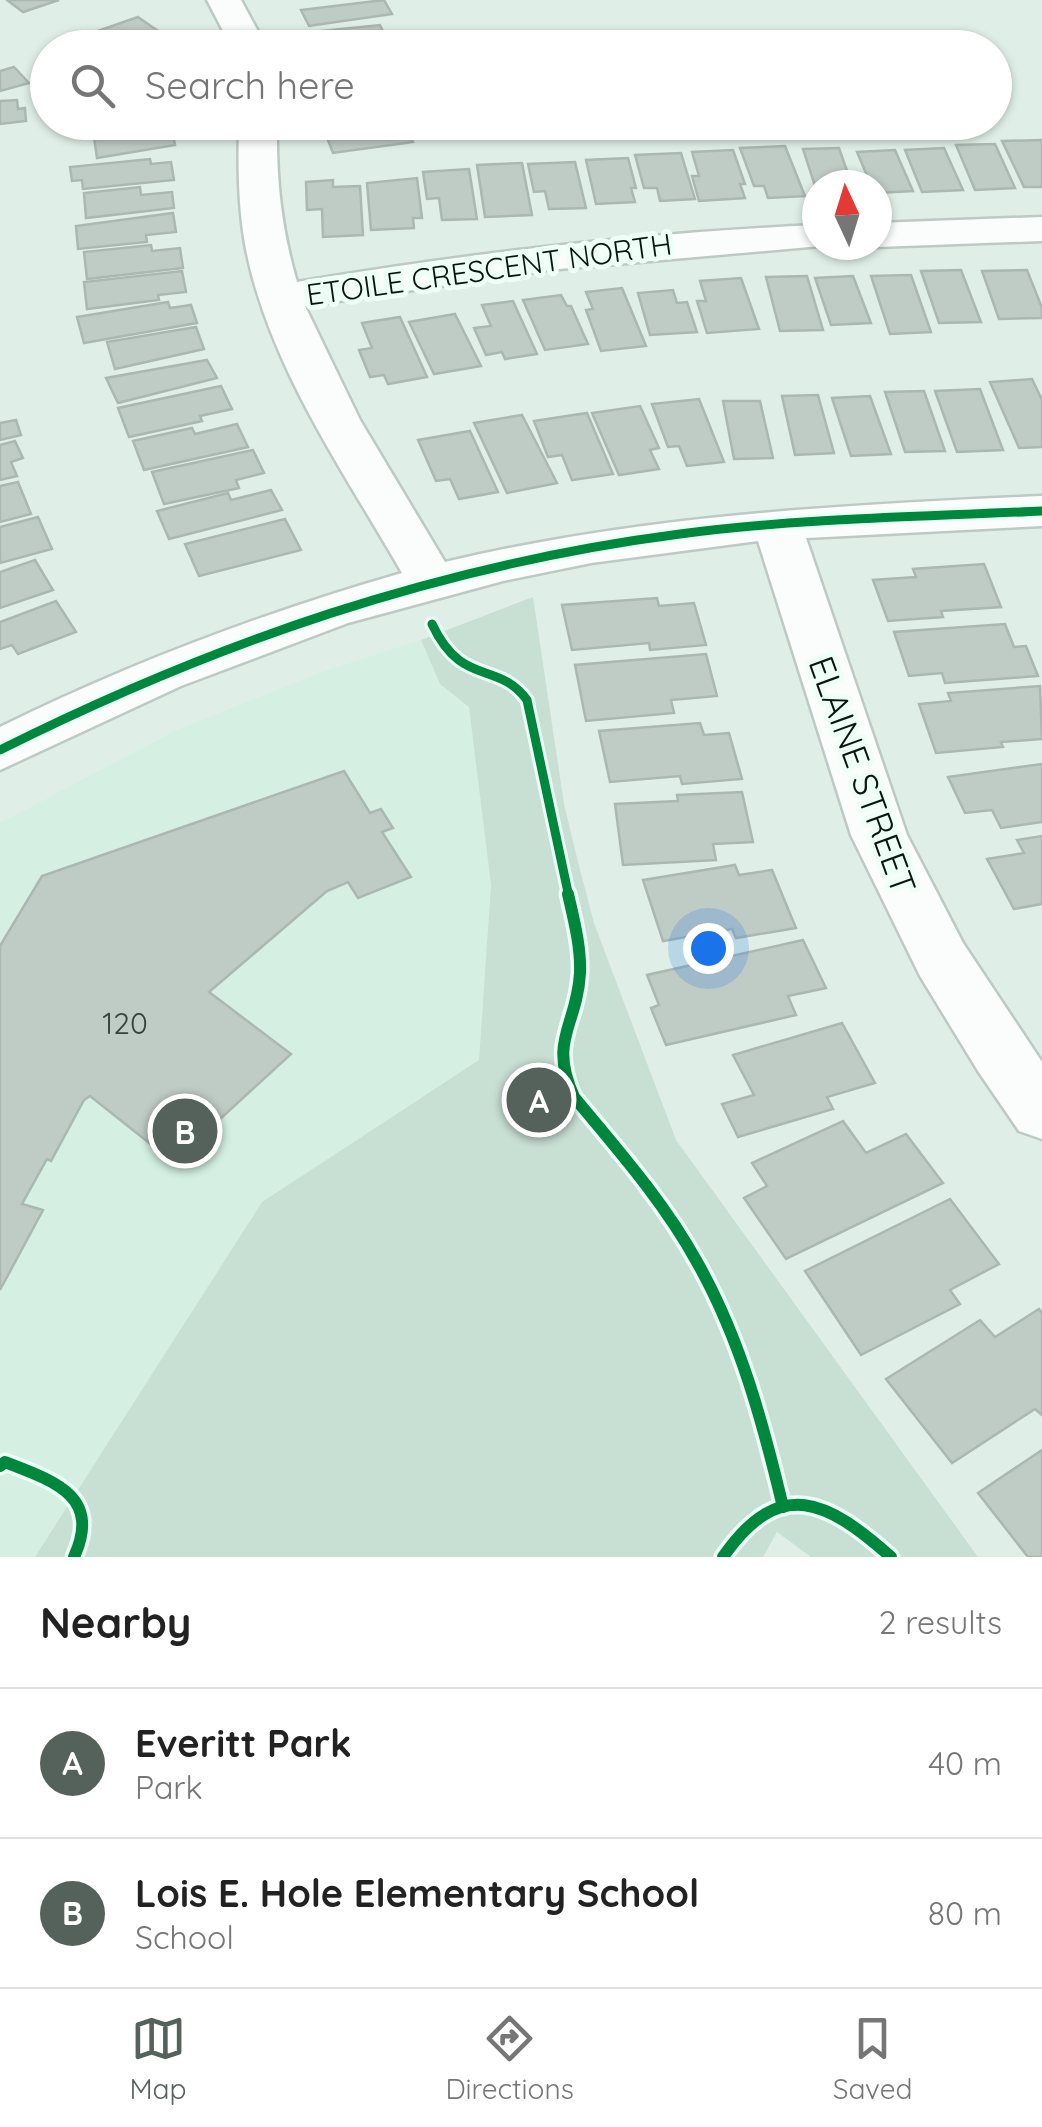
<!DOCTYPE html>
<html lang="en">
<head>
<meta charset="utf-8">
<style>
	body { margin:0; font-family:Quicksand,sans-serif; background:#f2f2f2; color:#222 }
	.compass { position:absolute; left:802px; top:170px; width:90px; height:90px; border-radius:50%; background:#fff; box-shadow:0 2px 8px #0004; rotate:356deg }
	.you { position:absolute; left:708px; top:948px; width:35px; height:35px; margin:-25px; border:8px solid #fff; border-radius:50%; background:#1a73e8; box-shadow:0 0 0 15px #1a73e833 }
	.badge { display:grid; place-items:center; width:65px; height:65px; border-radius:50%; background:#55615b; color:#fff; font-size:32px; font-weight:700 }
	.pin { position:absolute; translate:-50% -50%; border:5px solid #fff; box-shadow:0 2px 10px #0006 }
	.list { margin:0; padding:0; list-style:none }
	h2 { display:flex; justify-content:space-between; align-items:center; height:130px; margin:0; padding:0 40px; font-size:42px }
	h2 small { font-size:32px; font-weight:400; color:#767676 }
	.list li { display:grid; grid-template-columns:65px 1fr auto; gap:30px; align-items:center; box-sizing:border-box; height:150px; padding:0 40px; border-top:2px solid #e0e0e0 }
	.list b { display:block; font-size:38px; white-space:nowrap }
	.list p { margin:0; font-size:32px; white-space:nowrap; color:#767676 }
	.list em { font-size:32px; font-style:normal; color:#767676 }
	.icon { flex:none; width:55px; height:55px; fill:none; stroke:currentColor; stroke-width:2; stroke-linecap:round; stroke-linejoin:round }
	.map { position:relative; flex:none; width:1042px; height:1557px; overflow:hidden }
	.search { position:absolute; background:#fff; box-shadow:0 2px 8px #0004; left:30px; right:30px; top:30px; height:110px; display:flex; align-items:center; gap:25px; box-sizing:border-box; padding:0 35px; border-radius:55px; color:#767676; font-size:38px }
	.sheet { height:430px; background:#fff }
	nav { display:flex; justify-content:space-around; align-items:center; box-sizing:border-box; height:140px; border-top:2px solid #e0e0e0; background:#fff; font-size:28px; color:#767676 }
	nav a { display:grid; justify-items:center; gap:5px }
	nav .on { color:#55615b }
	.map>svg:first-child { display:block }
</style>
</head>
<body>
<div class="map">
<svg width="1042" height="1557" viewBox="0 0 1042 1557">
	<rect width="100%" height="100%" fill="#dfefe7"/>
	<!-- built -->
	<path fill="#d5f0e2" d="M421 640 440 684 469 706 491 885 479 1060 262 1202 35 1557H0V823L179 729 319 673Z"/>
	<!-- green -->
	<path fill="#c8dfd4" d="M533 597 564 804 578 862 594 923 676 1140 978 1557H811L777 1532 763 1557H35L262 1202 479 1060 491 885 469 707 440 684 421 640Z"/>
	<!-- building -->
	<g fill="#bfcbc5" stroke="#abb8b2" stroke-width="2.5">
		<path d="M7 0H59L23 12Z"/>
		<path d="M384 0 392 14 309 26 301 10Z"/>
		<path d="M138 17 158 31 110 48 58 45Z"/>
		<path d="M380 25 387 41 316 48 311 32Z"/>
		<path d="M14 67 29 83 0 91V71Z"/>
		<path d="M17 100 18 109 25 108 26 121 0 124V101Z"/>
		<path d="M97 122H179V125L98 133Z"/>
		<path d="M404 124 413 142 333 153 326 135Z"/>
		<path d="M172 129 175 145 97 158 94 137Z"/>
		<path d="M1042 140V187H1024L1002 141Z"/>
		<path d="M995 144 1015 188 975 190 956 145Z"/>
		<path d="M785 146 805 196 768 198 764 186H754L740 148Z"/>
		<path d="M839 148 852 185H817V192L803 149Z"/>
		<path d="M944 148 963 190 922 192 905 150Z"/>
		<path d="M733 150 745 184H740L745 198 699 201 692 176H699L692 152Z"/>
		<path d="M895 150 913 191 877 193V185H871L857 152Z"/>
		<path d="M681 153 695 199 660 201 657 188H644L635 155Z"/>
		<path d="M628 158 636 188H631L635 202 596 204 586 160Z"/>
		<path d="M150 159 151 164 171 162 174 180 83 189 82 180 72 181 70 167Z"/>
		<path d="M575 162 586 208 549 209 545 191 534 192 528 164Z"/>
		<path d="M522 163 532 215 485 217 477 165Z"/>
		<path d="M469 169 477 219 442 220 439 198 427 199 423 172Z"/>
		<path d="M417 178 422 218H413L414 228 371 230 367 183Z"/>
		<path d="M333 180V187L360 186 363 235 323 237 322 209 307 210 306 182Z"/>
		<path d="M140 187 141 195 172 192 174 208 86 218 84 193Z"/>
		<path d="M173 213 176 232 146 235 147 242 78 249 76 226Z"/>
		<path d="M151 245 152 251 180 248 183 268 87 279 84 252Z"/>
		<path d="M961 270 981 322 939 323 921 271Z"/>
		<path d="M1027 270 1042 308V318L999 319 982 271Z"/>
		<path d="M182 271 186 292 158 295 159 300 87 309 84 282Z"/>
		<path d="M911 275 931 332 890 334 871 276Z"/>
		<path d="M807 276 823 330 780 331 766 277Z"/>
		<path d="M853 276 871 323 831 325 815 278Z"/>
		<path d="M741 278 759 329 707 333 697 301H706L700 281Z"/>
		<path d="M622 288 646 346 601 351 586 310 593 309 586 292Z"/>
		<path d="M673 290 677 303 687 302 697 332 650 335 638 293Z"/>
		<path d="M561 295 567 306H571L588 344 545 350 523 300Z"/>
		<path d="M513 301 537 354 505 359 502 352 486 355 474 328 491 326 482 305Z"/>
		<path d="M168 302 170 308 191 305 197 323 84 343 77 317Z"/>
		<path d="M455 314 481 366 434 374 409 322Z"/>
		<path d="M400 317 427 377 388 384 384 375 370 377 359 350 372 348 362 323Z"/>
		<path d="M196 327 204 349 115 369 107 342Z"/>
		<path d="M207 360 217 378 118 403 106 378Z"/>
		<path d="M1032 379 1042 400V447L1019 448 990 382Z"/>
		<path d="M221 386 232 409 200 416 202 421 129 437 118 408Z"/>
		<path d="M980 389 1003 450 957 452 935 391Z"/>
		<path d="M924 391 945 451 905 452 885 392Z"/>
		<path d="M818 395 834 453 795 455 782 396Z"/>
		<path d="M870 396 891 454 851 456 832 398Z"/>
		<path d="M699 399 724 462 687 466 679 446 668 447 652 404Z"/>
		<path d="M723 401H760L773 458 734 459Z"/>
		<path d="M640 406 659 448 650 450 659 469 619 475 592 413Z"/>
		<path d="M587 413 613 474 572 480 562 455 548 457 534 421Z"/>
		<path d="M522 415 557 483 507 493 474 423Z"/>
		<path d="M16 420 21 435 0 440V423Z"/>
		<path d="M237 424 248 447 144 470 133 441 192 428 195 434Z"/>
		<path d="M470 431 498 492 459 499 450 479 436 481 418 440Z"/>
		<path d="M15 441 23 458 11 462 17 476 0 480V445Z"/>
		<path d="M253 450 264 473 236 480 239 488 164 504 152 472Z"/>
		<path d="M18 482 31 514 0 522V486Z"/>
		<path d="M271 490 282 510 169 539 157 511 228 493 231 500Z"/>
		<path d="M38 517 52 549 0 563V527Z"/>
		<path d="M285 519 301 550 199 576 185 544Z"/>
		<path d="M35 560 53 590 0 608V572Z"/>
		<path d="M984 564 1001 607 941 611 943 617 888 621 873 580 916 577 913 569Z"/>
		<path d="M657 598 659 606 694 603 706 645 650 650 649 643 572 650 562 605Z"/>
		<path d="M56 601 76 632 18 654 12 645 0 649V622Z"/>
		<path d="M1005 624 1014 647 1026 646 1038 676 945 683 942 673 909 676 894 632Z"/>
		<path d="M706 654 717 696 671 700 674 713 586 721 575 665Z"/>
		<path d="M1040 686 1042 739 1001 742 1003 747 936 753 919 704 951 701 948 693Z"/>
		<path d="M700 723 704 735 729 733 742 779 682 784 680 776 610 782 599 731Z"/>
		<path d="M1042 764V822L1001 828 992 810 965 813 948 777Z"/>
		<path d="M344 771 370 813 381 809 393 828 382 832 411 877 358 898 348 882 327 891 209 992 291 1054 196 1141 190 1136 167 1157 90 1096 84 1100 51 1161 47 1159 22 1204 43 1210 0 1290V946L42 876Z"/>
		<path d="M742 792 753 842 713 844 716 860 623 865 615 804 678 801 677 795Z"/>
		<path d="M1042 836V904L1014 909 987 859 1024 853 1017 840Z"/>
		<path d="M735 865 739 875 772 870 796 928 736 938 732 929 663 941 643 880Z"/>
		<path d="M803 940 826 988 788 996 796 1015 666 1045 651 1008 659 1005 647 975Z"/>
		<path d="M842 1023 875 1083 827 1097 833 1109 738 1137 722 1104 754 1095 733 1055Z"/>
		<path d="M843 1121 866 1153 906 1134 943 1183 786 1259 744 1198 767 1186 752 1163Z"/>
		<path d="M950 1199 999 1264 950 1290 960 1304 861 1355 805 1271Z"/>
		<path d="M1039 1309 1042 1313V1415L1035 1409 952 1463 886 1379 980 1320 995 1337Z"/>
		<path d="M1042 1450V1557H1028L978 1493Z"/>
	</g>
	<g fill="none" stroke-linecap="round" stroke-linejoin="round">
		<defs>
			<g id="minor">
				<path d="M207 0H241L267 48H232Z"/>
				<path d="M239 122H277C276 178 281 228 297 282 470 253 642 233 817 225V245H832L548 270 305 306 360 420 445 562C643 515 840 505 1042 496V526L806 538 907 835 963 943 1042 1062V1139L1019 1131 978 1071 920 976 851 835 758 541 591 563 503 581 348 623 181 686 0 770V727C130 663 263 613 402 573 343 470 267 363 245 244 238 203 238 164 239 122Z"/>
				<path d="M1042 217V241L877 247 868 245H877V223Z"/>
			</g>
		</defs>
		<!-- minor casing -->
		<use href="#minor" stroke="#bdc9c4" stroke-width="5"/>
		<!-- minor -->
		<use href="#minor" fill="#fafdfb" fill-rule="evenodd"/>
		<defs>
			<g id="cycleway-far1">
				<path d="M432 624C462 688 498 660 527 700L569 897"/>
				<path d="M0 750C216 642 440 565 680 534 800 518 921 517 1042 511"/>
			</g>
			<g id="cycleway">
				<path d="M568 894C574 920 581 947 580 973 577 1027 548 1039 574 1097 618 1150 664 1202 697 1262 740 1338 763 1423 783 1507"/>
				<path d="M0 1466 5 1462C54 1481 102 1496 74 1557"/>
				<path d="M723 1557C780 1475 828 1501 891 1557"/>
			</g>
		</defs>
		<!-- cycleway-far1 casing -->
		<use href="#cycleway-far1" stroke="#eefff7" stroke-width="15"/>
		<!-- cycleway casing -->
		<use href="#cycleway" stroke="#eefff7" stroke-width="19"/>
		<!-- cycleway-far1 -->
		<use href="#cycleway-far1" stroke="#00873e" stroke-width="9"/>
		<!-- cycleway -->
		<use href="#cycleway" stroke="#00873e" stroke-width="12"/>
	</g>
	<g text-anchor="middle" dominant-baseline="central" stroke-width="10" stroke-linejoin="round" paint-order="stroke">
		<!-- far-street labels -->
		<g font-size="30" fill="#0a1410" stroke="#eefff7">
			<text transform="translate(489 269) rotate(-8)">ETOILE CRESCENT NORTH</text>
		</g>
		<!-- number labels -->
		<g font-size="30" fill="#37423d">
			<text x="125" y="1023">120</text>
		</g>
		<!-- street labels -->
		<g font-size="35" fill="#0a1410" stroke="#eefff7">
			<text transform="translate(863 775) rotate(70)">ELAINE STREET</text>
		</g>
	</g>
</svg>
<svg class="compass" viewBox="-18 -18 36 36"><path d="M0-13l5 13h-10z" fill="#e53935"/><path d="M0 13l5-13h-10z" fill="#767676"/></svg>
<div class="you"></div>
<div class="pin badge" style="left:539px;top:1100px">A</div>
<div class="pin badge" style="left:185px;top:1131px">B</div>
<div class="search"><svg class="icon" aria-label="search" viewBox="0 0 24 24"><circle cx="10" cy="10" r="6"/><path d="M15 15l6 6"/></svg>Search here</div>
</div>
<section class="sheet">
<h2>Nearby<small>2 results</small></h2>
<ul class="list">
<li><span class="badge">A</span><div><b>Everitt Park</b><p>Park</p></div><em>40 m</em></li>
<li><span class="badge">B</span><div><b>Lois E. Hole Elementary School</b><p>School</p></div><em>80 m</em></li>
</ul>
</section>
<nav>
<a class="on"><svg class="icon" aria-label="map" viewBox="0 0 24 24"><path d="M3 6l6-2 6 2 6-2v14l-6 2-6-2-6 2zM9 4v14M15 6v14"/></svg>Map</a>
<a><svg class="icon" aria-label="directions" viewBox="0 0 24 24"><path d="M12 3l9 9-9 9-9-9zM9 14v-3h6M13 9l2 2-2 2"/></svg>Directions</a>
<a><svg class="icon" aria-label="saved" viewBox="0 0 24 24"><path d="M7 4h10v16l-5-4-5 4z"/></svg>Saved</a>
</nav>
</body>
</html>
